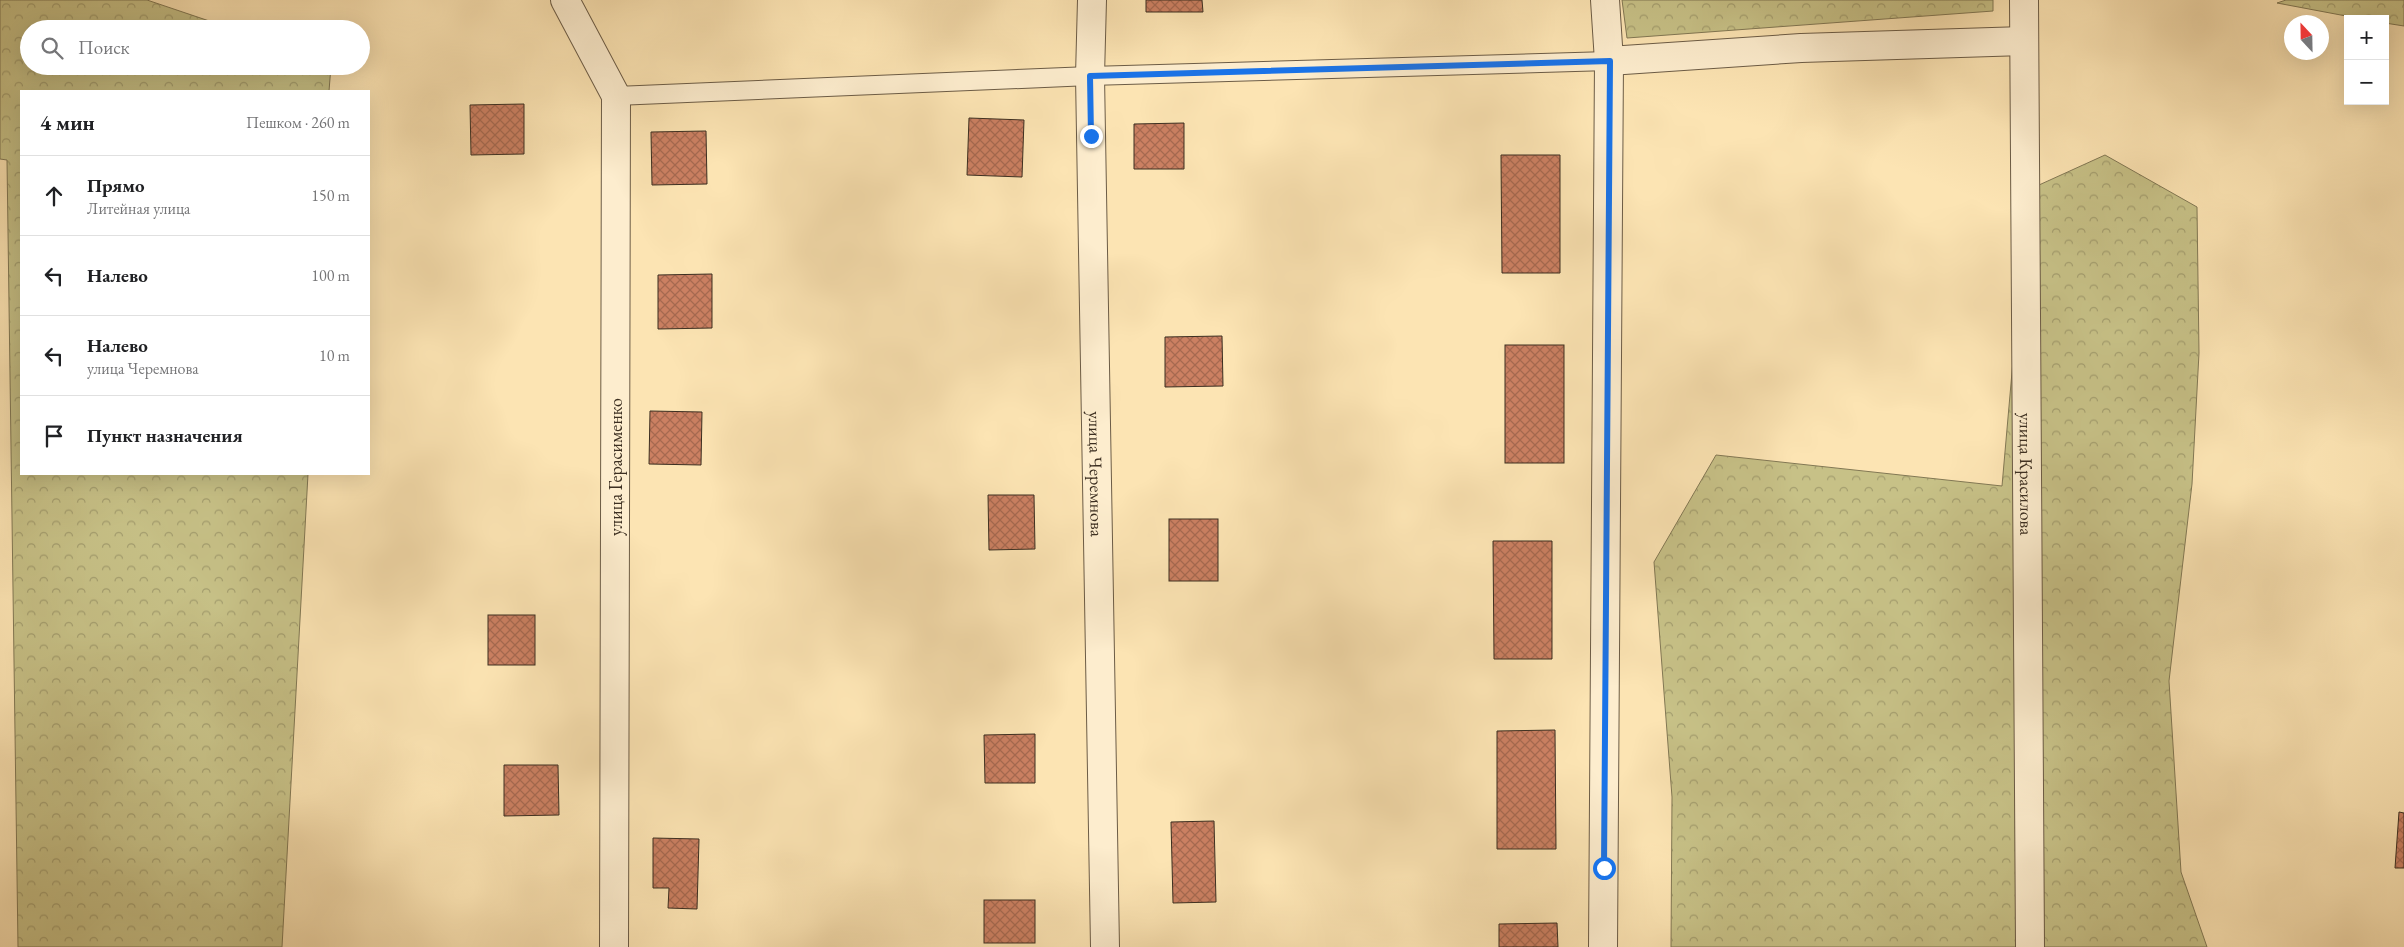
<!DOCTYPE html>
<html lang="ru">
<head>
<meta charset="utf-8">
<style>
	body { margin:0; font-family:"EB Garamond",serif; background:#f6f6f6; color:#202124 }
	.controls { position:absolute; right:15px; top:15px; display:grid; overflow:hidden; border-radius:0px; box-shadow:0 5px 20px #0002 }
	.controls button { width:45px; height:45px; display:grid; place-items:center; padding:0; border:0; border-bottom:1px solid #e0e0e0; background:#fff; color:#202124; font:25px sans-serif }
	.compass { position:absolute; left:2284px; top:15px; width:45px; height:45px; border-radius:50%; background:#fff; box-shadow:0 5px 20px #0002; rotate:338deg }
	.stop { position:absolute; width:15px; height:15px; margin:-11px; border:4px solid #1a73e8; border-radius:50%; background:#fff }
	.stop.end { background:#1a73e8; border-color:#fff; box-shadow:0 1px 5px #0008 }
	.list { margin:0; padding:0; list-style:none }
	h2 { display:flex; justify-content:space-between; align-items:center; height:65px; margin:0; padding:0 20px; font-size:21px }
	h2 small { font-size:16px; font-weight:400; color:#757577 }
	.list li { display:grid; grid-template-columns:32px 1fr auto; gap:15px; align-items:center; box-sizing:border-box; height:80px; padding:0 20px; border-top:1px solid #e0e0e0 }
	.list b { display:block; font-size:19px; white-space:nowrap }
	.list p { margin:0; font-size:16px; white-space:nowrap; color:#757577 }
	.list em { font-size:16px; font-style:normal; color:#757577 }
	.icon { flex:none; width:28px; height:28px; fill:none; stroke:currentColor; stroke-width:2; stroke-linecap:round; stroke-linejoin:round }
	.map { position:relative; flex:none; width:2404px; height:947px; overflow:hidden }
	.search { position:absolute; background:#fff; box-shadow:0 5px 20px #0002; left:20px; top:20px; width:350px; height:55px; display:flex; align-items:center; gap:12px; box-sizing:border-box; padding:0 18px; border-radius:28px; color:#757577; font-size:19px }
	.panel { position:absolute; background:#fff; box-shadow:0 5px 20px #0002; left:20px; top:90px; width:350px; height:385px; border-radius:0px }
	.map>svg:first-child { display:block }
</style>
</head>
<body>
<div class="map">
<svg width="2404" height="947" viewBox="0 0 2404 947">
	<defs>
		<pattern id="forest-crowns" width="20" height="18" patternUnits="userSpaceOnUse" patternTransform="scale(1.25)"><rect width="20" height="18" fill="#c7c187"/><path d="M2 6a3 3 0 1 1 6 0M12 15a3 3 0 1 1 6 0" fill="none" stroke="#a39d6e"/></pattern>
		<pattern id="building-cross-hatch" width="8" height="8" patternUnits="userSpaceOnUse" patternTransform="scale(1.25)"><rect width="8" height="8" fill="#cb8062"/><path d="M0 0l8 8M0 8l8-8" fill="none" stroke="#a66950"/></pattern>
	</defs>
	<rect width="100%" height="100%" fill="#fce4b3"/>
	<filter id="stains"><feTurbulence type="fractalNoise" baseFrequency=".004" numOctaves="4"/><feColorMatrix values="0 0 0 0 .2 0 0 0 0 .09 0 0 0 0 .02 0 0 0 .5 -.17"/></filter>
	<radialGradient id="worn" r=".72"><stop offset=".6" stop-color="#630" stop-opacity="0"/><stop offset="1" stop-color="#630" stop-opacity=".3"/></radialGradient>
	<!-- forest -->
	<g fill="url(#forest-crowns)" stroke="#827854">
		<path d="M0 0H147L233 29H29V66H331L329 91H21V474H308L282 947H18L7 160 0 159Z"/>
		<path d="M1622 0H1993V11L1627 38Z"/>
		<path d="M2286 0H2404V26L2385 23V19H2362L2277 3Z"/>
		<path d="M2105 155 2197 207 2199 353 2192 484 2169 681 2181 872 2207 947H1671L1672 797 1654 562 1716 455 2002 486 2028 190Z"/>
	</g>
	<!-- building -->
	<g fill="url(#building-cross-hatch)" stroke="#3c2f21">
		<path d="M1146 0H1202L1203 12H1146Z"/>
		<path d="M524 104V154L471 155 470 105Z"/>
		<path d="M969 118 1024 120 1022 177 967 175Z"/>
		<path d="M1184 123V169H1134V124Z"/>
		<path d="M706 131 707 184 652 185 651 132Z"/>
		<path d="M1501 155H1560V273H1502Z"/>
		<path d="M712 274V328L658 329V275Z"/>
		<path d="M1222 336 1223 386 1165 387V337Z"/>
		<rect x="1505" y="345" width="59" height="118"/>
		<path d="M650 411 702 412 701 465 649 464Z"/>
		<path d="M988 495H1034L1035 549 989 550Z"/>
		<rect x="1169" y="519" width="49" height="62"/>
		<path d="M1493 541H1552V659H1494Z"/>
		<rect x="488" y="615" width="47" height="50"/>
		<path d="M1555 730 1556 849H1497V731Z"/>
		<path d="M1035 734V783H985L984 735Z"/>
		<path d="M504 765H558L559 815 504 816Z"/>
		<path d="M2399 812 2404 813V868H2395Z"/>
		<path d="M1214 821 1216 902 1173 903 1171 822Z"/>
		<path d="M653 838 699 839 697 909 668 908 669 888H653Z"/>
		<rect x="984" y="900" width="51" height="43"/>
		<path d="M1557 923 1558 947H1499V924Z"/>
	</g>
	<g fill="none" stroke-linecap="round" stroke-linejoin="round">
		<defs>
			<path id="service" d="M616 96 1090 76 1609 61"/>
			<g id="minor">
				<path d="M565 0 616 96 614 947"/>
				<path id="s1" d="M1092 0 1090 76 1105 947"/>
				<path id="s2" d="M2024 0 2030 947"/>
				<path d="M1609 61 1801 48 2024 41"/>
				<path d="M1603 947 1609 61 1605 0"/>
			</g>
		</defs>
		<!-- service casing -->
		<use href="#service" stroke="#6c5c46" stroke-width="20"/>
		<!-- minor casing -->
		<use href="#minor" stroke="#6c5c46" stroke-width="30"/>
		<!-- service -->
		<use href="#service" stroke="#fdedce" stroke-width="18"/>
		<!-- minor -->
		<use href="#minor" stroke="#fdedce" stroke-width="28"/>
	</g>
	<g fill="none" stroke-linecap="round" stroke-linejoin="round">
		<!-- route -->
		<path stroke="#1a73e8" stroke-width="6" d="M1091 136 1090 76 1610 61 1604 868"/>
	</g>
	<g text-anchor="middle" dominant-baseline="central" stroke-width="4" stroke-linejoin="round" paint-order="stroke">
		<!-- street labels -->
		<g font-size="18" fill="#3c2f21" stroke="#fdedce">
			<text transform="translate(615 467) rotate(-90)">улица Герасименко</text>
			<text stroke="none"><textPath href="#s1" startOffset="474">улица Черемнова</textPath></text>
			<text stroke="none"><textPath href="#s2" startOffset="474">улица Красилова</textPath></text>
		</g>
	</g>
	<rect width="100%" height="100%" filter="url(#stains)"/>
	<rect width="100%" height="100%" fill="url(#worn)"/>
</svg>
<div class="controls">
<button>+</button>
<button>−</button>
</div>
<svg class="compass" viewBox="-18 -18 36 36"><path d="M0-13l5 13h-10z" fill="#e53935"/><path d="M0 13l5-13h-10z" fill="#757577"/></svg>
<div class="stop" style="left:1604px;top:868px"></div>
<div class="stop end" style="left:1091px;top:136px"></div>
<div class="search"><svg class="icon" aria-label="search" viewBox="0 0 24 24"><circle cx="10" cy="10" r="6"/><path d="M15 15l6 6"/></svg>Поиск</div>
<section class="panel">
<h2>4 мин<small>Пешком · 260 m</small></h2>
<ul class="list">
<li><svg class="icon" aria-label="ahead" viewBox="0 0 24 24"><path d="M12 20V5M6 11l6-6 6 6"/></svg><div><b>Прямо</b><p>Литейная улица</p></div><em>150 m</em></li>
<li><svg class="icon" aria-label="left" viewBox="0 0 24 24"><path d="M17 20v-9H6M10 6l-5 5 5 5"/></svg><div><b>Налево</b></div><em>100 m</em></li>
<li><svg class="icon" aria-label="left" viewBox="0 0 24 24"><path d="M17 20v-9H6M10 6l-5 5 5 5"/></svg><div><b>Налево</b><p>улица Черемнова</p></div><em>10 m</em></li>
<li><svg class="icon" aria-label="arrive" viewBox="0 0 24 24"><path d="M6 21V4h12l-3 4 3 4H6"/></svg><div><b>Пункт назначения</b></div></li>
</ul>
</section>
</div>
</body>
</html>
